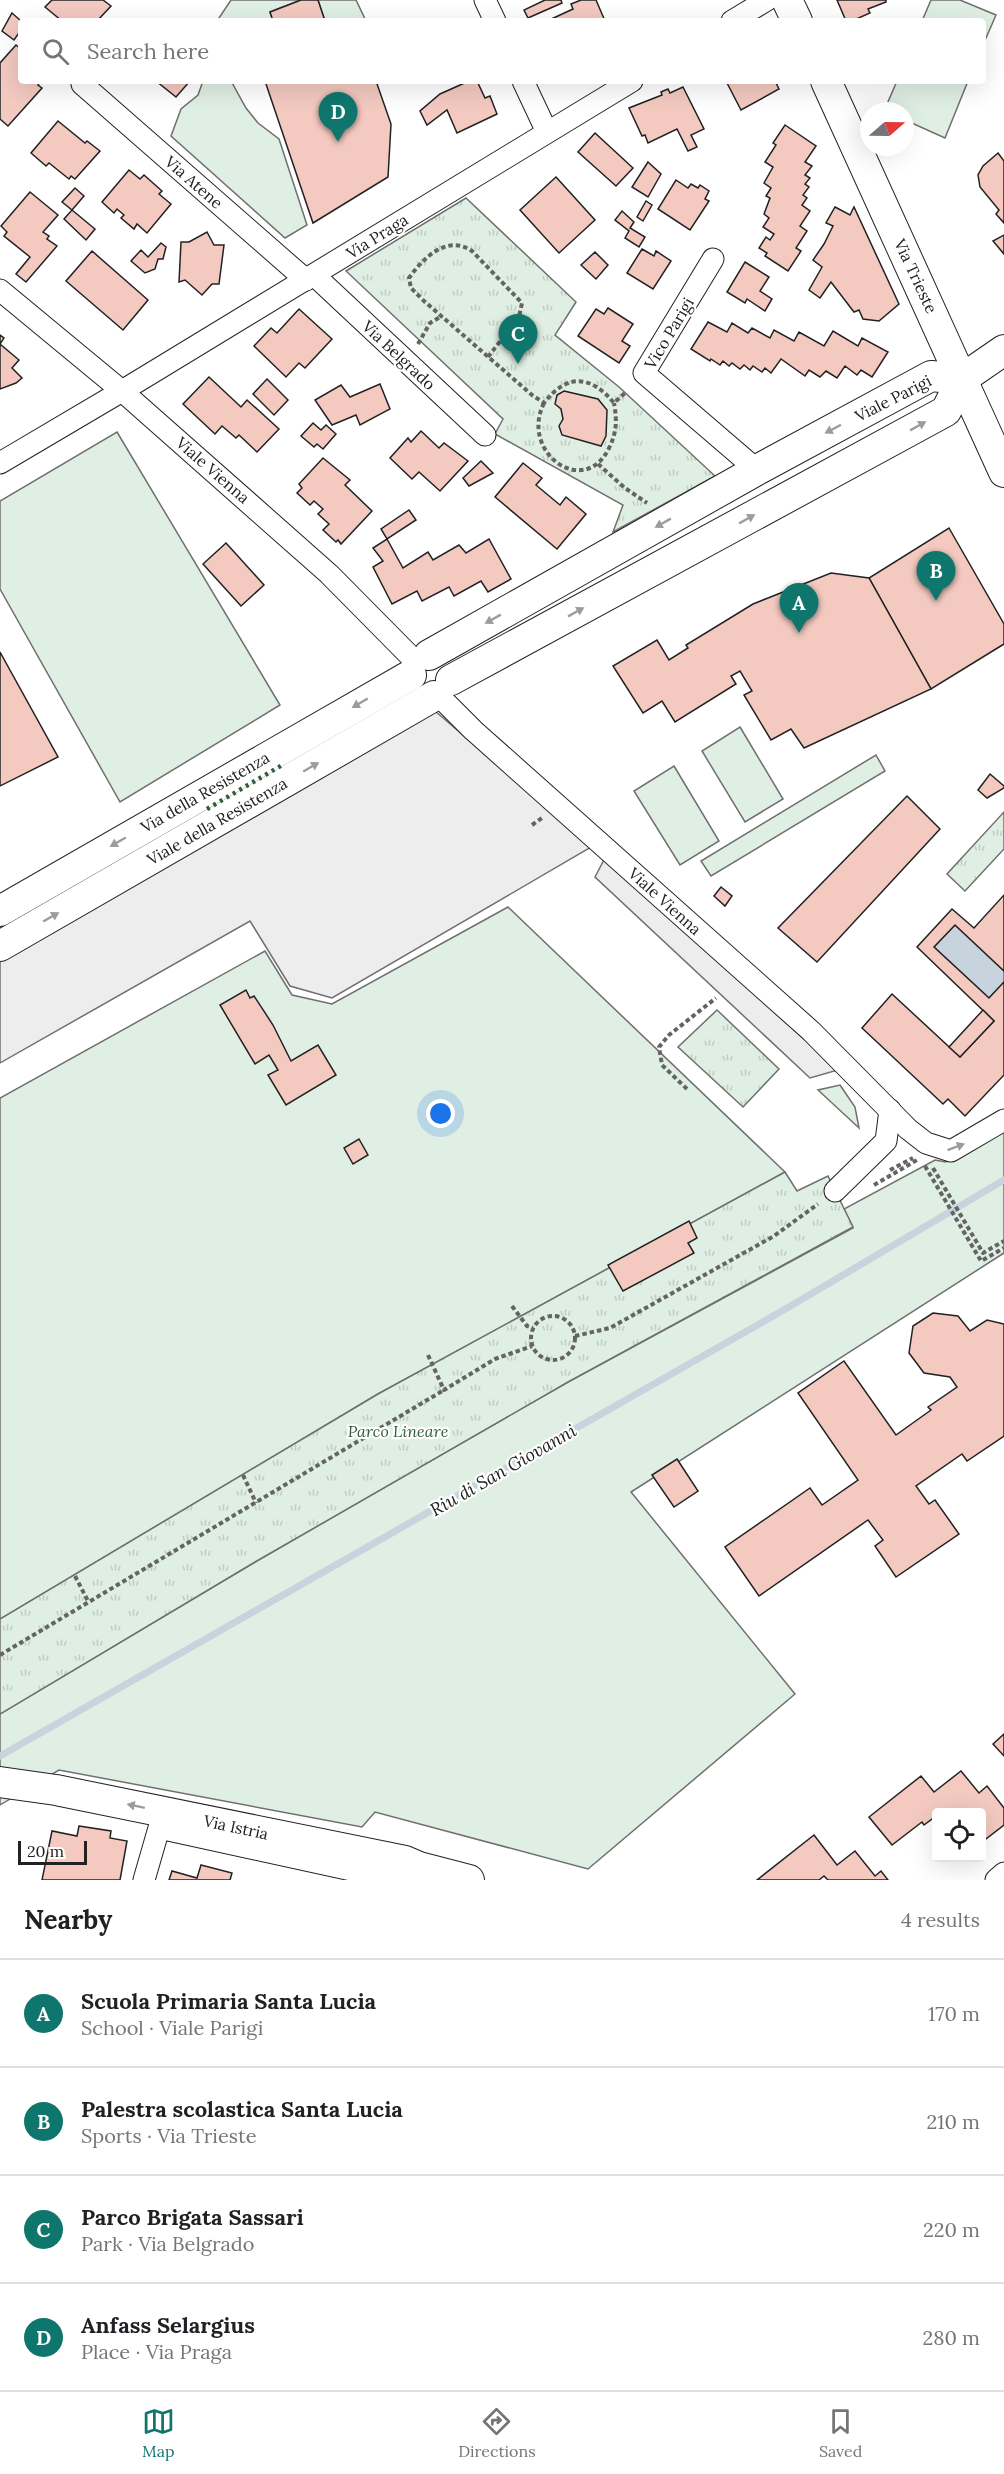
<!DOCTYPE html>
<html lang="en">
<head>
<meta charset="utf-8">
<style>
	body { margin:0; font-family:Lora,serif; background:#f2f2f2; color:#202124 }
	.controls { position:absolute; right:18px; bottom:18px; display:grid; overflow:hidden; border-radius:6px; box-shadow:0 6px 24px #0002 }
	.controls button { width:54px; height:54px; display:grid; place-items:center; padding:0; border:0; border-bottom:2px solid #e0e0e0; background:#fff; color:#202124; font:30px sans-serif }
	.compass { position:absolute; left:860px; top:102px; width:54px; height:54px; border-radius:50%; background:#fff; box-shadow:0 6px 24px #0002; rotate:70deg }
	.scale { position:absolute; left:18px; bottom:15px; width:69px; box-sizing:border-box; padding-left:6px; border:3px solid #222; border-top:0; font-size:16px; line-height:21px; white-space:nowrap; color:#222; -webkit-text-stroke:4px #fff; paint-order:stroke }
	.you { position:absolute; left:441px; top:1114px; width:21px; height:21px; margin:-15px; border:4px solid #fff; border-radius:50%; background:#1a73e8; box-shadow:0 0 0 9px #1a73e833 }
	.badge { display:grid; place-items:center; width:39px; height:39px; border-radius:50%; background:#0f766e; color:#fff; font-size:20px; font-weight:700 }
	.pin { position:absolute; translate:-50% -50px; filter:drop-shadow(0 2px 3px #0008) }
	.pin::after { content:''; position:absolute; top:32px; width:21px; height:18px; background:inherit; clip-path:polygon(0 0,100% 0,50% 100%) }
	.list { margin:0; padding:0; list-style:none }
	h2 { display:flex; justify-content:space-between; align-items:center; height:78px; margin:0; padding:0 24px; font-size:26px }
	h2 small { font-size:20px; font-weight:400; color:#757577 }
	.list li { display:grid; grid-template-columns:39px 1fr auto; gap:18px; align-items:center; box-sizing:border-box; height:108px; padding:0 24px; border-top:2px solid #e0e0e0 }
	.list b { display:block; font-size:22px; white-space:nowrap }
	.list p { margin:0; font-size:20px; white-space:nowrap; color:#757577 }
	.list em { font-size:20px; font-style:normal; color:#757577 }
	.icon { flex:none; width:33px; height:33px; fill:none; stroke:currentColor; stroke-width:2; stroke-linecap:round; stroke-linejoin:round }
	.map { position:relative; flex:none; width:1004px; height:1880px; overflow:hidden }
	.search { position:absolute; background:#fff; box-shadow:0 6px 24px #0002; left:18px; right:18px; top:18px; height:66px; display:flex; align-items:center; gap:15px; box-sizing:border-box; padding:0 21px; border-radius:6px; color:#757577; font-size:22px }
	.sheet { height:510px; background:#fff }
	nav { display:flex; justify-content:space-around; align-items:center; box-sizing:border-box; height:84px; border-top:2px solid #e0e0e0; background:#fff; font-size:16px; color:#757577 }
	nav a { display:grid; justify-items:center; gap:3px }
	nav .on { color:#0f766e }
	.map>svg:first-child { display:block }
</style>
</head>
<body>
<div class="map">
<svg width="1004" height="1880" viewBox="0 0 1004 1880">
	<defs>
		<pattern id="park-tufts" width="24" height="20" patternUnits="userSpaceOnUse" patternTransform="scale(1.5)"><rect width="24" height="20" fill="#e0efe3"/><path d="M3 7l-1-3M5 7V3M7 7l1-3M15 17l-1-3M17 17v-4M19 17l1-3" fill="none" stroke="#c0cdc2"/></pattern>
	</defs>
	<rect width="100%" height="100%" fill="#fff"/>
	<!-- grass -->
	<g fill="#e0efe3" stroke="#6f6f6f" stroke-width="1.5">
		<path d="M231 0H301L270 12 273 21H217Z"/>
		<path d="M318 0H356L366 21H325Z"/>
		<path d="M931 0H960L996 15 983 45V21H922Z"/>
		<path d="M203 81H231L246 108 258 123 279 139 307 225 285 238 171 136 181 109 198 95Z"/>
		<path d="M897 81H968L945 138 905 120V111H884Z"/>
		<path d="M117 432 280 705 120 802 0 589V501Z"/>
		<path d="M740 727 783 799 745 822 702 751Z"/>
		<path d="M876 755 885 771 711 876 701 861Z"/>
		<path d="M674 766 719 841 680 865 634 791Z"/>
		<path d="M508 907 785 1172 378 1394 0 1619V1098L265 951 292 995 332 1004Z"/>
		<path d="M840 1085 855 1107 859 1128 818 1090Z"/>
		<path d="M1004 1128V1253L631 1492 795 1694 588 1869 375 1812 362 1827 59 1770 0 1805V1714L255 1562 568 1382 853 1228 844 1209 935 1160 946 1162Z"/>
	</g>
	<!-- park -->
	<g fill="url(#park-tufts)" stroke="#6f6f6f" stroke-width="1.5">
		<path d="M466 198 576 302 555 335 619 387 715 476 613 532 623 505 495 434 503 419 346 271Z"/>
		<path d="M1004 812V849L965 891 947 874Z"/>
		<path d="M717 1010 779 1069 743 1107 678 1047Z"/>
		<path d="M785 1172 797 1191 828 1176 853 1227 568 1382 255 1562 0 1714V1619L378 1394Z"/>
	</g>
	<!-- parking -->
	<g fill="#ededed" stroke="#6f6f6f" stroke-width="1.5">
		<path d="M435 711 593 846 332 998 290 986 250 921 0 1063V958Z"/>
		<path d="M605 858 838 1070 810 1078 595 877Z"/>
	</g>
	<!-- water -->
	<path fill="#c7d3dd" stroke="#6f6f6f" stroke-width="1.5" d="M955 925 1004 971V982L989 998 934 947Z"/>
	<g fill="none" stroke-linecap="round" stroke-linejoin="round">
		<!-- stream -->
		<path stroke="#c7d3dd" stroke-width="7" d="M0 1756 782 1311 1004 1180"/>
	</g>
	<!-- building -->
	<g fill="#f3c9c0" stroke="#222" stroke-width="1.5">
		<path d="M52 0H103L111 6 97 21H62L45 7Z"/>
		<path d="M301 0H318L325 21H273L270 12Z"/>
		<path d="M545 0H561L562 3 528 18 524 10Z"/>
		<path d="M581 0H596L605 21H547L573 9 571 4Z"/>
		<path d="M837 0H886V2L868 9 870 13 852 21H846Z"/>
		<path d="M12 13 21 21V30L14 40 2 31Z"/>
		<path d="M16 45 21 49V81H41L38 85 42 88 8 126 0 119V63Z"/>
		<path d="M156 81H190L176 97Z"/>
		<path d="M265 81H376L391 124 388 177 313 223Z"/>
		<path d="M469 81H477L485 98 490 96 497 114 457 133 447 110 427 125 420 111 440 94Z"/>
		<path d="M726 81H775L779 89 741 110Z"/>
		<path d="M683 87 704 129 691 135 697 147 688 151 677 129 648 143 645 135 642 136 629 108 662 95 661 92 668 89 670 93Z"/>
		<path d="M58 121 85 143 87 141 100 151 75 179 71 176 69 179 49 163 46 166 31 153Z"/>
		<path d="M785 125 816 146 805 162 812 166 805 175 810 178 805 184 809 187 803 195 807 198 802 205 810 211 800 226 807 231 796 248 801 251 788 271 765 256 767 253 759 248 766 237 770 240 774 234 763 227 769 218 764 214 770 198 766 196 771 188 764 183 773 167 765 162 776 145 773 143Z"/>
		<path d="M595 133 633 168 616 186 578 152Z"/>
		<path d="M998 153 1004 161V223L996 214 999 210 980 187 978 175 983 166Z"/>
		<path d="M648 162 661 174 648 197 632 187Z"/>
		<path d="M129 170 140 179 144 175 162 191 159 194 171 204 147 233 137 224 134 229 121 218 124 215 117 209 114 213 102 202Z"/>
		<path d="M556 177 595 220 559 253 520 210Z"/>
		<path d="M676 180 688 188 691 184 698 188 700 185 709 191 705 199 709 201 690 230 658 209Z"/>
		<path d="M75 188 84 196 72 210 62 202Z"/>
		<path d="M30 192 58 215 43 232 49 236 47 239 57 246 26 282 16 274 30 257 4 236 7 232 1 226Z"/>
		<path d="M646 201 652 205 643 221 637 217Z"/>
		<path d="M835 207 850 215 854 207 899 304 879 321 863 319 859 310 854 312 831 282 820 298 809 290 822 267 813 260 824 244 833 226 826 223Z"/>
		<path d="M72 210 95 229 86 240 64 219Z"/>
		<path d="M622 211 634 222 630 228 645 237 639 247 625 238 629 231 615 220Z"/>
		<path d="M207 232 214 245H224L219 284H212L202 295 185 280 179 282 181 242H189Z"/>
		<path d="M1004 235V254L993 241Z"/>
		<path d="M161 243 166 247 163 259H158L155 269 145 273 131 261 141 250 148 257Z"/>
		<path d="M642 249 654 256 656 251 671 261 653 289 627 273Z"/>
		<path d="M92 251 148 300 123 330 66 281Z"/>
		<path d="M595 252 608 265 596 279 581 265Z"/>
		<path d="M745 262 769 277 760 291 772 299 765 311 747 299 745 303 727 292Z"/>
		<path d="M608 308 633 324 622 341 630 346 619 363 578 336 596 309 604 314Z"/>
		<path d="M299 309 332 339 305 368 299 363 286 377 254 346 271 328 277 333Z"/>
		<path d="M708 322 727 332 732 323 748 333 752 328 770 338 774 330 794 341 799 332 824 346 833 331 858 346 862 338 888 352 872 377 861 370 857 375 845 366 837 378 826 371 820 377 809 370 805 376 781 359 771 373 765 368 762 372 753 366 750 370 744 365 740 369 732 363 729 366 723 361 720 365 711 359 710 361 691 349Z"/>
		<path d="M0 335 4 338 0 344 19 360 12 368 22 378 16 383 0 389Z"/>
		<path d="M209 377 241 407 247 400 279 429 257 452 239 435 236 438 222 426 215 434 183 404Z"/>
		<path d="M267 379 288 400 274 415 253 394Z"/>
		<path d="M380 384 390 409 360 425 356 415 332 425 315 400 341 385 350 397Z"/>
		<path d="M564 391 598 399 607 410 606 436 601 446 562 435 559 426 563 419 561 409 555 404 557 395Z"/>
		<path d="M313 423 321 430 326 425 336 434 323 449 317 444 314 447 301 436Z"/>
		<path d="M421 431 439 448 444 443 468 461 440 491 419 472 412 479 390 458 408 438 411 442Z"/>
		<path d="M323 458 350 480 345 485 372 511 341 544 338 540 336 542 323 530 329 524 318 514 323 509 314 501 310 505 297 493 302 488 299 484Z"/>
		<path d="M481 461 493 473 469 486 463 478Z"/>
		<path d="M523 463 542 478 536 485 560 505 566 497 586 514 557 549 495 497Z"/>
		<path d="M409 510 416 520 387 539 381 529Z"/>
		<path d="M949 528 1004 624V644L931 689 869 578Z"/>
		<path d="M387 539 403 568 428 552 433 560 459 545 466 553 489 539 511 579 488 592 481 581 454 596 449 587 422 601 417 591 392 604 373 567 383 561 373 548Z"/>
		<path d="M226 543 264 585 241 606 203 564Z"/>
		<path d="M831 573 869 578 931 689 804 748 791 729 771 740 744 695 752 691 740 671 731 676 736 684 675 722 662 701 643 713 613 666 657 640 669 660 688 648 686 645 753 604Z"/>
		<path d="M0 652 58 757 0 786Z"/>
		<path d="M990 774 1004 786V788L987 798 978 790Z"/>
		<path d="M907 796 940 829 817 962 778 928Z"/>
		<path d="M721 887 732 896 725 906 714 896Z"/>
		<path d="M1004 895V971L955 925 934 947 989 998 1004 982V1075L965 1116 948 1099 943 1104 862 1028 892 994 960 1057 994 1021 917 947 952 909 974 928Z"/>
		<path d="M246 990 250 998 254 996 273 1025 291 1061 318 1045 336 1075 286 1105 268 1075 278 1070 269 1055 255 1064 220 1005Z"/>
		<path d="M983 1010 994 1021 960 1057 949 1047Z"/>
		<path d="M359 1139 368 1155 353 1164 344 1148Z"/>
		<path d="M689 1221 697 1238 688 1243 694 1253 623 1291 608 1265Z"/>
		<path d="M933 1313 958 1316 970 1331 987 1320 1004 1324V1436L967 1461 962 1454 916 1486 929 1504 935 1500 959 1534 896 1577 875 1546 883 1540 868 1520 759 1596 725 1547 810 1488 822 1505 858 1480 798 1393 844 1361 896 1435 931 1410 928 1407 957 1387 950 1377 924 1373 909 1353 913 1326Z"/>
		<path d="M677 1459 698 1491 674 1507 652 1475Z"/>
		<path d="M1004 1734V1756L993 1744Z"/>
		<path d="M961 1771 979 1793 987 1786 1004 1808V1825L982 1842V1812H948L945 1809 936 1812V1816L924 1825 922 1822 892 1845 869 1817 921 1776 934 1792Z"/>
		<path d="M79 1826 111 1831 110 1838 127 1841 120 1880H42L52 1831 77 1836Z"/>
		<path d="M814 1835 837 1865 855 1851 875 1876 881 1871 888 1880H828L824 1876 819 1880H757Z"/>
		<path d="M201 1865 232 1873 230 1880H169L172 1871 197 1878Z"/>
	</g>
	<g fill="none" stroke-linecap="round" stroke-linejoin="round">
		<defs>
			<g id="street">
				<path d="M485 0 495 21"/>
				<path d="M732 21 767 0"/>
				<path d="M523 81 547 132"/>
				<path d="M82 84 306 280"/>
				<path d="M713 259 644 373 757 470"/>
				<path d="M314 275 485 435"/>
				<path d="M0 290 122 391 329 574 416 662"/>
				<path d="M0 463 122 391 632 81"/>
				<path d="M438 695 473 730 811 1031 908 1129 926 1143 951 1151 1004 1120"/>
				<path d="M835 1191 886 1141 890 1110"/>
				<path d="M144 1880 159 1828 388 1878 419 1867"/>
				<path d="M996 1880 1004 1873"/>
			</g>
			<g id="secondary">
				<path d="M787 0 797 21"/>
				<path d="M826 81 1004 472"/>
				<path d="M429 655 757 470 931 376 962 379"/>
				<path d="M451 680 946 411 962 379 1004 350"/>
				<path d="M0 911 411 675"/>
				<path d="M0 946 434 696"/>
				<path d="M0 1782 56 1790 405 1861 419 1867 469 1880"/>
			</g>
		</defs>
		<!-- street casing -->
		<use href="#street" stroke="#222" stroke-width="23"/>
		<!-- secondary casing -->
		<use href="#secondary" stroke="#222" stroke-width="32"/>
		<!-- path -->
		<g stroke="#646464" stroke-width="4" stroke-dasharray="4.5 3" stroke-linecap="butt">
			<path d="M418 344 430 323 442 316"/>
			<path d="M488 357 519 317 522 303 472 251C447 234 423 258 409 278L411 288 424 301 532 395 544 403C567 373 591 375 614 403L626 392"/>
			<path d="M544 403C519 453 585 499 609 448 617 432 617 420 614 403"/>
			<path d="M598 464 625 488 647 503"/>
			<path d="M532 825 542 818"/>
			<path d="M687 1089 662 1065 659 1047 669 1035 716 998"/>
			<path d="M925 1166 981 1261 1004 1248"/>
			<path d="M933 1168 983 1253 1004 1241"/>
			<path d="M890 1170 913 1158"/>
			<path d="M874 1185 917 1160"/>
			<path d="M512 1306 527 1326 533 1328"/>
			<circle cx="553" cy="1338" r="22"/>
			<path d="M575 1336 610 1328 774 1236 818 1204"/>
			<path d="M428 1355 444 1390 495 1359 532 1346"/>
			<path d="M243 1475 256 1503"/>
			<path d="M75 1576 88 1601"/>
			<path d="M0 1655 444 1390"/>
		</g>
		<!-- street -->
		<use href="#street" stroke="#fff" stroke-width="21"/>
		<!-- secondary -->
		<use href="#secondary" stroke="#fff" stroke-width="30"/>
		<!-- hedge -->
		<path stroke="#2f5e38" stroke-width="4.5" stroke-dasharray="3 4.5" stroke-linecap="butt" d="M207 809 284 764"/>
	</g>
	<!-- one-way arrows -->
	<defs><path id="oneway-solid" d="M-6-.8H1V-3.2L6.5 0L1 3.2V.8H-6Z" transform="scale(1.5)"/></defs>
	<g fill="#9c9c9c">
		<use href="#oneway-solid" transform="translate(918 426) rotate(-29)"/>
		<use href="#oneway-solid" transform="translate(833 429) rotate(152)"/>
		<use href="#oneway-solid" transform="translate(747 519) rotate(-29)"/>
		<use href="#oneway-solid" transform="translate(663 523) rotate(151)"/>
		<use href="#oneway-solid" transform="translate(576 612) rotate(-29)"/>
		<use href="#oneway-solid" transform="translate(493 619) rotate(151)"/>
		<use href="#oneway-solid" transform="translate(360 703) rotate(150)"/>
		<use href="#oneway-solid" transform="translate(311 767) rotate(-30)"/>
		<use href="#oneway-solid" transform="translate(118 842) rotate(150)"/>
		<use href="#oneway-solid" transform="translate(51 917) rotate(-30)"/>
		<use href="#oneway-solid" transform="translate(956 1147) rotate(-21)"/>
		<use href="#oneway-solid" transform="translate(136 1806) rotate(-168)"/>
	</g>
	<g text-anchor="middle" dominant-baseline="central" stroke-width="4.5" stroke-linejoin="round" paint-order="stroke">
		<!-- street labels -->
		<g font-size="16" fill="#222" stroke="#fff">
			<text transform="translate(194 182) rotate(41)">Via Atene</text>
			<text transform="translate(377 236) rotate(-32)">Via Praga</text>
			<text transform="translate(916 276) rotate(65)">Via Trieste</text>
			<text transform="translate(669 333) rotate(-59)">Vico Parigi</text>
			<text transform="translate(399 355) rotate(43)">Via Belgrado</text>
			<text transform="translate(893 398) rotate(-27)">Viale Parigi</text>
			<text transform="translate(213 470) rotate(41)">Viale Vienna</text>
			<text transform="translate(205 792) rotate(-30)">Via della Resistenza</text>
			<text transform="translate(217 821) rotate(-30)">Viale della Resistenza</text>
			<text transform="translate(665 901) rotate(42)">Viale Vienna</text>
			<text transform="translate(236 1827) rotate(12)">Via Istria</text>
		</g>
		<!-- park labels -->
		<g font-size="16" font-style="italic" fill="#2f5e38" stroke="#fff">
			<text x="398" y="1431">Parco Lineare</text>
		</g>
		<!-- water labels -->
		<g font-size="18" font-style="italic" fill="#222" stroke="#fff">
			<text transform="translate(503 1470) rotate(-30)">Riu di San Giovanni</text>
		</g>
	</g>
</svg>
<div class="controls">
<button><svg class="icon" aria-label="locate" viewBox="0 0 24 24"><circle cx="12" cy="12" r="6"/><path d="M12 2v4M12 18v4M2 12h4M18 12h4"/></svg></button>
</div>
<svg class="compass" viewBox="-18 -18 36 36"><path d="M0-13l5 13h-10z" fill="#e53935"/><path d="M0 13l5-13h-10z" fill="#757577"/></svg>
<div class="scale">20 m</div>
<div class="you"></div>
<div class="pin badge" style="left:799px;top:633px">A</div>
<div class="pin badge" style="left:936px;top:601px">B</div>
<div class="pin badge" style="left:518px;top:364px">C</div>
<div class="pin badge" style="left:338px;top:142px">D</div>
<div class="search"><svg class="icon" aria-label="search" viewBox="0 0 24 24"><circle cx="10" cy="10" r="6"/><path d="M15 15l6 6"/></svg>Search here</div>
</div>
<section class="sheet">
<h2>Nearby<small>4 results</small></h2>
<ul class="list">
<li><span class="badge">A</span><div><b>Scuola Primaria Santa Lucia</b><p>School · Viale Parigi</p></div><em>170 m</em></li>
<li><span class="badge">B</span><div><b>Palestra scolastica Santa Lucia</b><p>Sports · Via Trieste</p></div><em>210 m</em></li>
<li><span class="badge">C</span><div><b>Parco Brigata Sassari</b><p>Park · Via Belgrado</p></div><em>220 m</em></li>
<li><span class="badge">D</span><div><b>Anfass Selargius</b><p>Place · Via Praga</p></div><em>280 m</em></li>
</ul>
</section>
<nav>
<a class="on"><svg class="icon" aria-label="map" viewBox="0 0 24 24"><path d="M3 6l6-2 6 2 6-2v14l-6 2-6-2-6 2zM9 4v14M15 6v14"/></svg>Map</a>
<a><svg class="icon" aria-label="directions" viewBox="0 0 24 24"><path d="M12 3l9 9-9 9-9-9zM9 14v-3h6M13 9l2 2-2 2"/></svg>Directions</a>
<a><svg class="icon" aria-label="saved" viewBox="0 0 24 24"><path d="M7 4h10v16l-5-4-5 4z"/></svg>Saved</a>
</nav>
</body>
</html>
